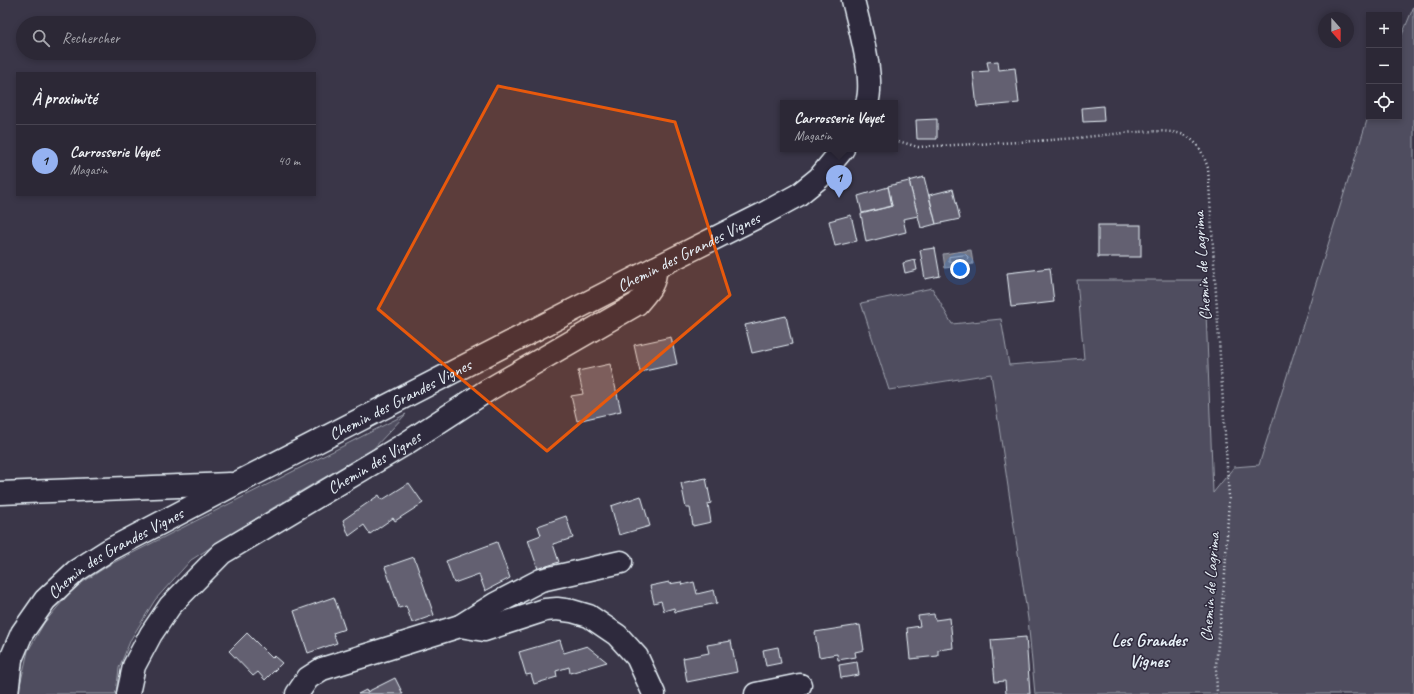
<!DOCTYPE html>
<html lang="fr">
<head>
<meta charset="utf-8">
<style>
	body { margin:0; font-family:Caveat,sans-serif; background:#34303e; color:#f1f3f6 }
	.controls { position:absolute; right:12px; top:12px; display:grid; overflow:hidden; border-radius:0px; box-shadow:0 2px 6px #0003 }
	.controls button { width:36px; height:36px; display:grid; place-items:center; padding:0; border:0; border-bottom:1px solid #484451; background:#2c2836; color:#f1f3f6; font:20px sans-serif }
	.compass { position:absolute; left:1318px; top:12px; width:36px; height:36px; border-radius:50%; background:#2c2836; box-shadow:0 2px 6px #0003; rotate:159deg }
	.you { position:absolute; left:960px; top:269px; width:14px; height:14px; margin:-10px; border:3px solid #fff; border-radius:50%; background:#1a73e8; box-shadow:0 0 0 6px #1a73e833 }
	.badge { display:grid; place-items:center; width:26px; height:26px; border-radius:50%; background:#95b2f1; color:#111; font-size:13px; font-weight:700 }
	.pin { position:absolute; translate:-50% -33px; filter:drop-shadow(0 1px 2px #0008) }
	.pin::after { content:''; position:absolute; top:21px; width:14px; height:12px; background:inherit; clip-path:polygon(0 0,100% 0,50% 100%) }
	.popup { position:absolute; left:780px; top:100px; width:118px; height:52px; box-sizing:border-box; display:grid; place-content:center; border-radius:0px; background:#2c2836; filter:drop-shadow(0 1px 3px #0005); font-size:13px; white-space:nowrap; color:#a6a6ad }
	.popup b { font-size:15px; color:#f1f3f6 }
	.popup::after { content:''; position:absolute; left:50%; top:100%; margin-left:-8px; border:8px solid transparent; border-top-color:#2c2836 }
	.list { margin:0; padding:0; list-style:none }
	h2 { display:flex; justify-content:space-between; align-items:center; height:52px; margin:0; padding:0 16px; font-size:17px }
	h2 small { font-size:13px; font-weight:400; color:#a6a6ad }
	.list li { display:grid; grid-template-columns:26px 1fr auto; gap:12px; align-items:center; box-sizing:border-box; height:72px; padding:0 16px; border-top:1px solid #484451 }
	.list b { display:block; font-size:15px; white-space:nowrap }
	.list p { margin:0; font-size:13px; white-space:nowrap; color:#a6a6ad }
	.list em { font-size:13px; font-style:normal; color:#a6a6ad }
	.icon { flex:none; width:22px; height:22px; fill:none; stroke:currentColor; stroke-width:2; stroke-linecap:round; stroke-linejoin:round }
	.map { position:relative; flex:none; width:1414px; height:694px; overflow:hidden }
	.search { position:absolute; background:#2c2836; box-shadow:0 2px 6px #0003; left:16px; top:16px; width:300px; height:44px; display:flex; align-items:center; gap:10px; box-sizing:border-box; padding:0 14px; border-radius:22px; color:#a6a6ad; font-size:15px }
	.panel { position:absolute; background:#2c2836; box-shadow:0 2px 6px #0003; left:16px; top:72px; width:300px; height:124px; border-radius:0px }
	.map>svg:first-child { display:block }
</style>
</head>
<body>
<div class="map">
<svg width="1414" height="694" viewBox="0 0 1414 694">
	<rect width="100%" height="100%" fill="#3a3648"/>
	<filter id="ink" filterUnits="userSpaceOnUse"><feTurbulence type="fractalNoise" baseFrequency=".025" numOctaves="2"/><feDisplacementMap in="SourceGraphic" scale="8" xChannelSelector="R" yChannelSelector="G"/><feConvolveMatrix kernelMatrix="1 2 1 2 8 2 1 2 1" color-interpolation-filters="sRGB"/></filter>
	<g filter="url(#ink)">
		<!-- green -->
		<g fill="#504e5f" stroke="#9ca0ac">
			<path d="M1414 6V694H1035L1028 619 991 374 889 390 861 303 932 288 952 324 1001 319 1009 365 1084 359 1077 280H1207L1206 312 1213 493 1234 467 1259 465 1368 117 1369 114V117H1399V42Z"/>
			<path d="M406 414 373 449 279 504 191 560 155 600 131 639 119 668 116 694H18L28 651 44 623 74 588 109 565Z"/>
		</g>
		<!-- water -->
		<path fill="#737482" stroke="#a2a6b1" d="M971 250 973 264 945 268 943 254Z"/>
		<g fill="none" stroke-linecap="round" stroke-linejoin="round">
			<!-- shore -->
			<path stroke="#b9bfc9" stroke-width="1" d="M966 255 968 257 967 261 949 262V257Z"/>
		</g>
		<!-- building -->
		<g fill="#636171" stroke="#e8f1f8">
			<path d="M998 61 999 70 1015 68 1019 103 977 107 973 72 989 71 987 62Z"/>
			<path d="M1103 106 1104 121 1083 122 1082 108Z"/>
			<path d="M937 119V139H917L916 120Z"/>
			<path d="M924 177 936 224 921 228 909 181Z"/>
			<path d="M909 181 918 216 903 219 906 232 866 242 861 214 892 206 888 186Z"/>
			<path d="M888 187 892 206 862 213 858 196Z"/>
			<path d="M953 189 960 219 936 224 929 195Z"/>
			<path d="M851 215 857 241 835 246 829 221Z"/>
			<rect x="1098" y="225" width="43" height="32"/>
			<path d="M935 248 940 276 925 279 920 250Z"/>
			<path d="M915 260 917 270 905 273 903 263Z"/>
			<path d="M1050 268 1054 302 1011 307 1007 273Z"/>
			<path d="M786 316 792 344 752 353 745 325Z"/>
			<path d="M671 337 677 364 640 372 634 345Z"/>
			<path d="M610 364 621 411 577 421 571 396 583 394 578 371Z"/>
			<path d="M706 478 711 503 708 504 711 522 693 526 690 508H686L681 483Z"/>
			<path d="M409 483 423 503 395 521 393 518 370 534 364 525 349 536 343 520 379 495 382 500Z"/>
			<path d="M641 496 650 526 619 535 611 506Z"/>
			<path d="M566 516 573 538 553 544 559 562 538 569 528 540 541 535 538 526Z"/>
			<path d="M497 542 510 578 485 591 479 574 454 583 446 561Z"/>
			<path d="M414 557 434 615 412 623 406 606 399 608 385 567Z"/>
			<path d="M669 582V584L681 582 682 585 694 582 697 594 714 590 717 603 675 612 674 608 664 611 661 601 654 603 650 586Z"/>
			<path d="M334 597 345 629 333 633 337 643 308 653 294 611Z"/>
			<path d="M934 614 935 620 950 618 953 648 938 650V656L910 659 907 628 920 626 918 616Z"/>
			<path d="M860 625 864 650 855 652 856 657 838 660 837 654 819 657 815 632Z"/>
			<path d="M247 633 272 658 274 656 282 663 265 680 258 672 253 676 229 651Z"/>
			<path d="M1026 637 1030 694H1006L1005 681 995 682 991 640Z"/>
			<path d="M560 640 564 653 587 646 607 662 570 673 569 667 556 671 557 677 534 684 531 674 526 675 519 652Z"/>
			<path d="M731 641 737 672 687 682 683 658 709 653 707 645Z"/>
			<path d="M778 647 781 663 766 666 763 650Z"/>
			<path d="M857 662 859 675 841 678 839 665Z"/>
			<path d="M395 678 403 694H358L366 690 367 692Z"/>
		</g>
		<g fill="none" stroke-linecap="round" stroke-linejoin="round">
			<defs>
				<g id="minor">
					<path d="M853 0C859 26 875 78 867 103"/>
					<path d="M0 493 230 484"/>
					<path d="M460 626 495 604 541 580 621 562"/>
					<path id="s1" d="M7 694 11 659 22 633 45 600 76 571 109 550 235 484 655 268 763 214 798 195 819 178 843 149"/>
					<path id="s2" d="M128 694 134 666 151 634 170 606 222 553 405 444 488 390 637 304C647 292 656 284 655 268"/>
					<path d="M297 694 308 678 322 669 460 626 484 630 545 610 557 609 572 611 589 616 617 635 637 657 654 694"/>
					<path d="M756 694 800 685"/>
				</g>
			</defs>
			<!-- minor casing -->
			<use href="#minor" stroke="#e8f1f8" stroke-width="25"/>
			<!-- path -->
			<path stroke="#e8f1f8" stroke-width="2.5" stroke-dasharray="1 3" stroke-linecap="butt" d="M895 140 918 147C966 144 1015 143 1063 139 1090 138 1162 125 1184 135 1199 142 1203 154 1208 168L1229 497 1225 574 1216 665 1217 694"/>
			<!-- minor -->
			<use href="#minor" stroke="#2f2a3d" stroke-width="22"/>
		</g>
	</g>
	<!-- marked area -->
	<path fill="#e8590c" fill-opacity="0.2" stroke="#e8590c" stroke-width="3" stroke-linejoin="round" d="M498 86 675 122 730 295 547 451 378 309Z"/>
	<g text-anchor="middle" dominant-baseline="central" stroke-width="3" stroke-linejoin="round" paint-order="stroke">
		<!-- street labels -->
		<g font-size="17" fill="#e8f1f8" stroke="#2f2a3d">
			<text stroke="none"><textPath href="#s1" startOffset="837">Chemin des Grandes Vignes</textPath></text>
			<text transform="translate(1202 266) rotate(-94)">Chemin de Lagrima</text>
			<text stroke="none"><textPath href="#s1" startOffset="513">Chemin des Grandes Vignes</textPath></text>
			<text stroke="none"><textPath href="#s2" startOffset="350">Chemin des Vignes</textPath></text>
			<text stroke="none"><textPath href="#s1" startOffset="189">Chemin des Grandes Vignes</textPath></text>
			<text transform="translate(1210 587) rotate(-86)">Chemin de Lagrima</text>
		</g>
		<!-- neighbourhood labels -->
		<g font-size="18" font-weight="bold" fill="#e8f1f8" stroke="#2f2a3d">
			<text x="1149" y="640">Les Grandes<tspan x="1149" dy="21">Vignes</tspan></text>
		</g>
	</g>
</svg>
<div class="controls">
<button>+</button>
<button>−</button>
<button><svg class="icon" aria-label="locate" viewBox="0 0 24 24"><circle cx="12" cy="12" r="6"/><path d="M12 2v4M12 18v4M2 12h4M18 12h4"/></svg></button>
</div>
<svg class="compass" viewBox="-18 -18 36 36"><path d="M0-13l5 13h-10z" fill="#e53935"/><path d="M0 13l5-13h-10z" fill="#a6a6ad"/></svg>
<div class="you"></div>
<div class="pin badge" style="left:839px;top:198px">1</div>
<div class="popup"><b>Carrosserie Veyet</b>Magasin</div>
<div class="search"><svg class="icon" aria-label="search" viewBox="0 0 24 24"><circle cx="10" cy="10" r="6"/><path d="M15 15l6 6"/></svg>Rechercher</div>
<section class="panel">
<h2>À proximité<small></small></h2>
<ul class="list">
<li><span class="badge">1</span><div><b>Carrosserie Veyet</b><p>Magasin</p></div><em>40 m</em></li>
</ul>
</section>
</div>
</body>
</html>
